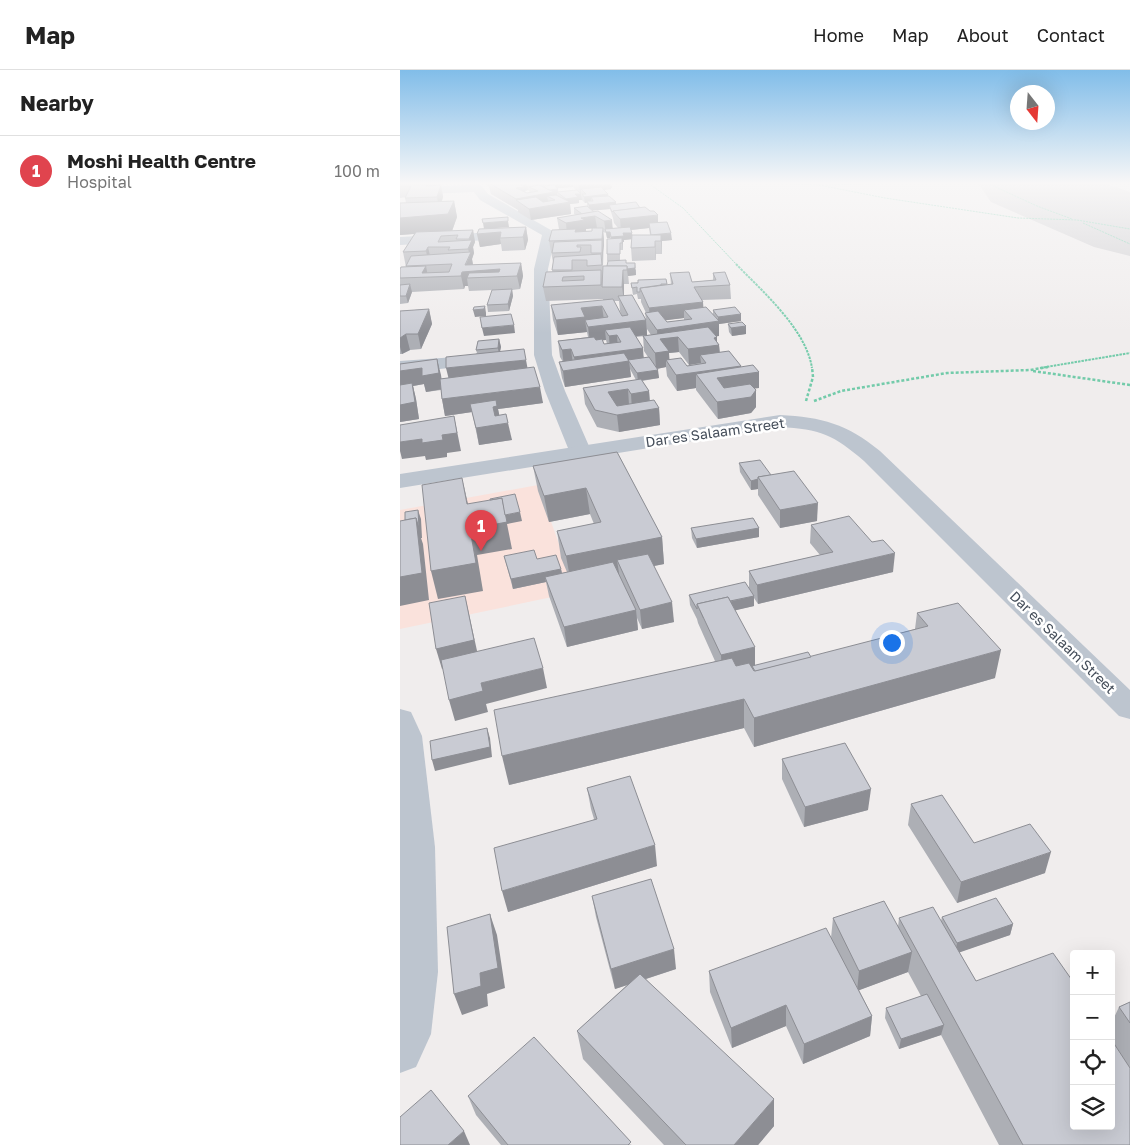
<!DOCTYPE html>
<html lang="en">
<head>
<meta charset="utf-8">
<style>
	body { margin:0; font-family:"Golos Text",sans-serif; background:#f2f2f2; color:#222 }
	.controls { position:absolute; right:15px; bottom:15px; display:grid; overflow:hidden; border-radius:5px; box-shadow:0 5px 20px #0002 }
	.controls button { width:45px; height:45px; display:grid; place-items:center; padding:0; border:0; border-bottom:1px solid #e0e0e0; background:#fff; color:#222; font:25px sans-serif }
	.compass { position:absolute; left:610px; top:15px; width:45px; height:45px; border-radius:50%; background:#fff; box-shadow:0 5px 20px #0002; rotate:163deg }
	.you { position:absolute; left:491px; top:572px; width:18px; height:18px; margin:-12px; border:4px solid #fff; border-radius:50%; background:#1a73e8; box-shadow:0 0 0 8px #1a73e833 }
	.badge { display:grid; place-items:center; width:32px; height:32px; border-radius:50%; background:#7c3aed; color:#fff; font-size:16px; font-weight:700 }
	.pin { position:absolute; translate:-50% -41px; filter:drop-shadow(0 1px 2px #0008) }
	.pin::after { content:''; position:absolute; top:26px; width:18px; height:15px; background:inherit; clip-path:polygon(0 0,100% 0,50% 100%) }
	.list { margin:0; padding:0; list-style:none }
	h2 { display:flex; justify-content:space-between; align-items:center; height:65px; margin:0; padding:0 20px; font-size:21px }
	h2 small { font-size:16px; font-weight:400; color:#767676 }
	.list li { display:grid; grid-template-columns:32px 1fr auto; gap:15px; align-items:center; box-sizing:border-box; height:70px; padding:0 20px; border-top:1px solid #e0e0e0 }
	.list b { display:block; font-size:19px; white-space:nowrap }
	.list p { margin:0; font-size:16px; white-space:nowrap; color:#767676 }
	.list em { font-size:16px; font-style:normal; color:#767676 }
	.icon { flex:none; width:28px; height:28px; fill:none; stroke:currentColor; stroke-width:2; stroke-linecap:round; stroke-linejoin:round }
	.map { position:relative; flex:none; width:730px; height:1075px; overflow:hidden }
	header { display:flex; align-items:center; gap:30px; box-sizing:border-box; height:70px; padding:0 25px; background:#fff; border-bottom:1px solid #e0e0e0 }
	header strong { font-size:24px }
	nav { display:flex; gap:28px; margin-inline-start:auto; font-size:18px }
	main { display:flex }
	aside { flex:1; background:#fff }
	.map>svg:first-child { display:block }
</style>
</head>
<body>
<header>
<strong>Map</strong>
<nav><a>Home</a><a>Map</a><a>About</a><a>Contact</a></nav>
</header>
<main>
<aside>
<h2>Nearby<small></small></h2>
<ul class="list">
<li><span class="badge" style="background:#e0444e">1</span><div><b>Moshi Health Centre</b><p>Hospital</p></div><em>100 m</em></li>
</ul>
</aside>
<div class="map">
<svg width="730" height="1075" viewBox="0 0 730 1075">
	<rect width="100%" height="100%" fill="#f0eded"/>
	<!-- medical -->
	<path fill="#fae2dc" d="M138 415 176 522 0 559V440Z"/>
	<g fill="none" stroke-linecap="round" stroke-linejoin="round">
		<!-- runway -->
		<path fill="#d0cfd2" fill-rule="evenodd" d="M578 113H705L730 122V186L694 177 591 132Z"/>
		<!-- path-far2 -->
		<g stroke="#73cbaa" stroke-width="1" stroke-dasharray="2 1" stroke-linecap="butt">
			<path d="M248 113 283 138 337 195"/>
			<path d="M368 113 420 115"/>
			<path d="M587 113 637 136 672 149"/>
			<path d="M419 115 485 128 618 148 677 150 730 159"/>
			<path d="M426 115 502 113"/>
			<path d="M683 153 730 174"/>
		</g>
		<!-- path-far1 -->
		<g stroke="#73cbaa" stroke-width="2" stroke-dasharray="2.5 1" stroke-linecap="butt">
			<path d="M336 194C362 221 406 259 412 298"/>
			<path d="M640 298 730 283"/>
		</g>
		<!-- path -->
		<g stroke="#73cbaa" stroke-width="2.5" stroke-dasharray="3 2" stroke-linecap="butt">
			<path d="M633 301 730 315"/>
			<path d="M406 331 413 307 412 297"/>
			<path d="M414 331 441 321 547 303 630 300 648 297"/>
		</g>
		<!-- minor -->
		<g fill="#bdc5cf" fill-rule="evenodd">
			<path d="M67 113H79L88 124 156 163 148 199 152 285 165 321 192 383 189 388 181 389 173 388 170 383 145 321 134 285V199L142 165 80 130 74 122 0 125V117L69 115Z"/>
			<path d="M116 161 123 165 121 168 0 175V167Z"/>
			<path d="M83 285 89 286 92 290 89 294 0 303V291Z"/>
			<path d="M0 639 11 642 22 666 35 777 38 902 31 964 16 997 0 1003Z"/>
		</g>
		<!-- tertiary -->
		<path fill="#bdc5cf" fill-rule="evenodd" d="M380 345C422 347 447 354 480 381L730 620V649L719 646 464 391C434 365 420 359 380 357L0 418V404Z"/>
	</g>
	<!-- wall -->
	<g fill="#adafb5" fill-rule="evenodd">
		<path d="M0 113H42L41 115 43 127 42 131H54L57 147 52 161 73 160 75 172 73 177 74 183 72 189 73 195 121 193 123 206 120 219 112 220 113 226 109 241 88 242 87 235 92 220 69 221 68 216H65L64 219 12 222 8 233 0 234V199L6 197 3 182 14 164 0 165V133H6L5 128 6 127 0 128Z"/>
		<path d="M86 113H211L212 118H211V119L204 120 208 126 216 132V134L240 138 258 153 272 170 262 171V184H256V190L232 191 231 178 232 169 224 170V172H223V180H220V191H207V184L211 169 210 168H207L206 163 203 162 204 170 203 196 226 193 236 200V205L228 206 229 214H224V226L246 249 245 243H246L241 232V229H238L237 224 233 225 231 213 266 209 267 215H271L270 203 292 212 313 210V203L330 215 331 229 302 230 303 232V237L313 244V240L341 244V251L319 254V266H316L317 267V272L319 275 320 282 341 296V297L359 302V318H354L356 337 351 343 318 349 296 320V318L277 321 267 306 266 297 257 299 259 308 242 311 249 321 250 331 259 338 260 355 219 362 197 357 185 334 183 318 236 310 230 299 231 307 165 317 162 308 159 292H163L160 287 158 271 188 267 187 262 158 265 153 250 151 235 203 230V225V229L146 231 143 217 152 202 153 192 149 171 159 159 157 148 176 145 174 144V138L187 136V132L185 133 182 130 181 123H180L181 124 182 130H179V133L170 134 171 144 131 150 118 142V140L91 124 89 116 86 115ZM173 117 176 120 158 122 157 118ZM128 120 129 121 130 123H126L125 121ZM210 139 213 148 214 153 218 158H213L192 140ZM192 158V161H186V159ZM249 158 250 165 232 166 231 160ZM214 231H219L220 241 222 246ZM284 248V250L267 252 265 250ZM247 259 251 265H247ZM243 266 244 281 248 287 244 288 236 267 244 266ZM202 270H206L207 274H204ZM279 282 289 295 301 293 287 296 269 290V283Z"/>
		<path d="M109 157 87 159 126 157 128 170 125 180 102 181 101 174 80 177 77 164 79 159Z"/>
		<path d="M29 239 32 254 21 279 10 280 2 284H0V241Z"/>
		<path d="M328 254 346 256V264L332 266 329 262Z"/>
		<path d="M99 269 101 277 100 281 127 298 143 333 98 339 99 345 112 370 79 375 72 342 45 346 42 329 41 320 26 322 24 314 13 316 16 329 19 349 0 352V294L37 289 41 309 48 308 77 283 76 280Z"/>
		<path d="M217 382 262 467 264 494 254 496 274 552 242 559 237 548 238 560 167 577 149 526 146 512 113 519 104 486 137 489 161 499 162 503 167 502 161 488 157 461 194 454 190 444 149 452 138 421 133 396Z"/>
		<path d="M339 393 371 405 417 451 380 458 358 425V419L351 420 340 402Z"/>
		<path d="M411 455 493 502 358 534 354 528V536L335 540 355 596 411 587 515 559 517 543 595 608 354 677 344 658 109 715 315 591 298 553 297 549 290 535 289 525 349 519V501L420 485 410 473Z"/>
		<path d="M291 458H359V467L297 478 292 468Z"/>
		<path d="M382 689 468 740 404 757 382 709Z"/>
		<path d="M187 718 257 796 108 842 194 749 191 739Z"/>
		<path d="M511 734 574 773 645 803 557 833 508 755Z"/>
		<path d="M192 826 276 899 246 909 374 1056 358 1075H264L183 989 177 961 227 915 215 919 196 847Z"/>
		<path d="M542 847 613 854 610 865 559 882 576 911 711 1056V954L719 937 730 932V1075H599L541 965 499 979 485 948 486 938 521 926 508 902 459 920 472 946 470 966 403 994 386 956 332 978 310 922 309 901 431 868 433 848 498 857 499 848 541 851Z"/>
		<path d="M68 1026 232 1075H101L76 1045Z"/>
	</g>
	<!-- shaded-wall -->
	<g fill="#8d8e94">
		<path d="M98 113H127L128 120 125 121 126 127 148 120 158 119V123L157 122V125L155 130 147 126 149 135 116 130 117 140 116 129Z"/>
		<path d="M135 113H144L145 123 136 121Z"/>
		<path d="M147 113H173V117L148 119Z"/>
		<path d="M179 113H211L212 118H211V119L184 122 181 119V123H180Z"/>
		<path d="M41 115 43 127 39 139 37 127Z"/>
		<path d="M175 124H181L182 130H179V133L170 134 171 144 131 150 129 139 167 133 166 129Z"/>
		<path d="M208 124 209 130 191 127V132L185 133 184 127Z"/>
		<path d="M54 131 57 147 52 161 0 165V148Z"/>
		<path d="M216 132V138L209 135 210 139 189 141V135Z"/>
		<path d="M258 145V157L249 153V158L221 161 220 149Z"/>
		<path d="M195 146 197 158 186 159V162L167 165 166 153 162 151Z"/>
		<path d="M212 150 213 162 210 163V168H207L204 151Z"/>
		<path d="M108 151 109 157 84 159 83 153Z"/>
		<path d="M126 157 128 170 125 180 123 167Z"/>
		<path d="M203 158 204 170V182L202 169Z"/>
		<path d="M73 160 75 172 73 177 74 183 72 189 73 195 100 199 101 206 68 208H67L68 216H65L64 219 61 206 70 185 68 179 70 175 69 169Z"/>
		<path d="M101 162 100 168 101 174 80 177 77 164Z"/>
		<path d="M223 163H232L233 169 224 170V172H223V180L222 172 212 173 211 167Z"/>
		<path d="M271 163 272 170 262 171V184L261 171 251 165Z"/>
		<path d="M202 170 203 183V196L202 183Z"/>
		<path d="M255 171 256 184V190L255 177Z"/>
		<path d="M28 177 31 190 29 194 26 181Z"/>
		<path d="M121 193 123 206 120 219 117 206Z"/>
		<path d="M235 193 236 205 228 206 229 214 227 200H223L224 214V231L222 217 207 201Z"/>
		<path d="M26 196 28 207 22 203Z"/>
		<path d="M10 214 12 222 8 233 6 226Z"/>
		<path d="M112 219 113 226 109 241 108 234Z"/>
		<path d="M303 232 304 246 284 240V248L252 252 250 250 249 238Z"/>
		<path d="M85 236 86 243V246L75 247 73 240Z"/>
		<path d="M202 236 204 250H185L187 262 158 265 156 250 181 238Z"/>
		<path d="M29 239 32 254 21 279 18 264Z"/>
		<path d="M341 244V251L319 254V266L281 271 278 267 279 282 269 283 270 296 266 290V297L256 299 255 283 258 275 257 260 318 251V247Z"/>
		<path d="M246 250 247 265 219 268 217 265 218 280 210 282 209 266 205 260 206 270 190 272 188 257Z"/>
		<path d="M114 255 115 263 84 266 82 258Z"/>
		<path d="M346 256V264L332 266 331 258Z"/>
		<path d="M6 264 10 280 2 284 0 277V268Z"/>
		<path d="M317 267V275H319L320 290 300 285 301 293 289 295 288 279 314 268Z"/>
		<path d="M99 269 101 277 99 286 98 278Z"/>
		<path d="M243 278 244 293 229 291 231 307 165 317 163 301 176 299 174 287Z"/>
		<path d="M171 279 173 295 164 296 162 280Z"/>
		<path d="M37 289 41 305 43 319 26 322 24 314 13 316 16 329 19 349 0 352V301Z"/>
		<path d="M126 290 129 306 50 314 46 298Z"/>
		<path d="M341 296 342 304 359 302V318L317 324 296 304V318L277 321 276 305Z"/>
		<path d="M258 300 259 308 238 311 237 303Z"/>
		<path d="M140 317 143 333 98 339 101 353 72 342 45 346 42 329Z"/>
		<path d="M228 319 229 335 210 338 208 322Z"/>
		<path d="M356 320V337L351 343 318 349 317 332Z"/>
		<path d="M249 321 250 337 232 340 231 324Z"/>
		<path d="M259 338 260 355 219 362 217 345Z"/>
		<path d="M54 346 61 381 47 383V387L26 390 25 386 2 389 0 381V372L42 365Z"/>
		<path d="M108 353 112 370 79 375 76 358Z"/>
		<path d="M62 408 68 434 95 447 120 442 122 451 107 454 112 479 77 485 83 521 38 529 31 501 67 434Z"/>
		<path d="M358 409V419L351 420V411Z"/>
		<path d="M186 418 190 444 149 452 144 426Z"/>
		<path d="M418 433 417 451 380 458V440Z"/>
		<path d="M18 440 21 449 22 468H21L23 474 29 530 0 536V507Z"/>
		<path d="M359 458V467L297 478 296 469Z"/>
		<path d="M262 467 264 494 223 502 217 490 219 503 171 513 166 486Z"/>
		<path d="M495 483 493 502 358 534 357 515Z"/>
		<path d="M161 499 163 509 145 507 146 512 113 519 111 509Z"/>
		<path d="M65 526 79 590 42 599 36 579Z"/>
		<path d="M354 526V536L303 548 299 539Z"/>
		<path d="M272 532 274 552 242 559 240 540Z"/>
		<path d="M236 540 238 560 167 577 164 557Z"/>
		<path d="M355 577V597L322 605 321 585Z"/>
		<path d="M601 580 595 608 354 677V648Z"/>
		<path d="M143 598 147 618 86 634 88 642 55 651 49 630 81 613Z"/>
		<path d="M344 629V658L109 715 102 686Z"/>
		<path d="M87 658 90 668 92 687 35 701 32 690Z"/>
		<path d="M471 719 468 740 404 757 405 737Z"/>
		<path d="M255 775 257 796 108 842 102 821Z"/>
		<path d="M651 782 645 803 557 833 561 812Z"/>
		<path d="M90 844 97 865 105 918 87 924 88 936 62 945 54 924 80 903Z"/>
		<path d="M613 854 610 865 555 884 557 873Z"/>
		<path d="M274 879 276 899 215 919 211 899Z"/>
		<path d="M512 882 508 902 457 921 459 901Z"/>
		<path d="M386 935V956L332 978 331 958Z"/>
		<path d="M472 946 470 966 403 994 404 974Z"/>
		<path d="M544 955 541 965 499 979 501 969Z"/>
		<path d="M374 1029V1056L358 1075H334Z"/>
		<path d="M64 1061 70 1075H48Z"/>
	</g>
	<!-- building -->
	<g fill="#c9cbd3" stroke="#8d8e94" fill-rule="evenodd">
		<path d="M0 113H27L26 116 41 115 37 127 5 128 11 116H0Z"/>
		<path d="M89 113H117L125 117 116 118 127 123 138 121 129 117 139 115 154 122 116 129Z"/>
		<path d="M154 115 158 119 150 120 147 119 144 116Z"/>
		<path d="M201 117 208 124 184 127 182 124H186L181 119Z"/>
		<path d="M177 120 181 124H175L178 127 166 129 157 122Z"/>
		<path d="M156 125 170 132 129 139 116 130 136 127 143 132 155 130 147 126Z"/>
		<path d="M209 126 216 132 189 135 187 131H193L191 127Z"/>
		<path d="M54 131 48 144 0 148V133Z"/>
		<path d="M236 132 240 138 213 141 212 142 209 135Z"/>
		<path d="M187 136 194 142 182 144 174 138Z"/>
		<path d="M245 137 250 141H254L258 145 220 149 213 141Z"/>
		<path d="M198 141 212 150 204 151 195 146 181 148 185 150 166 153 157 148Z"/>
		<path d="M108 147V151L83 153 82 149Z"/>
		<path d="M267 152 271 163 251 165 249 153Z"/>
		<path d="M126 157 123 167 100 168 101 162 77 164 79 159Z"/>
		<path d="M230 157 232 163H223L224 166 211 167 210 162H206L205 159Z"/>
		<path d="M192 158H203L202 169 149 171 152 160 176 159 175 162 192 161Z"/>
		<path d="M73 160 69 169H56L58 165 41 166 38 172 72 170 68 179 48 180 50 177H28L26 181 3 182 16 162Z"/>
		<path d="M232 165H261V171H255V177L231 178Z"/>
		<path d="M222 168V173H220V184H207V169Z"/>
		<path d="M202 170V183H191V175H177V177H181L180 182 152 183 154 172Z"/>
		<path d="M71 182 65 195 121 193 117 206 67 208 69 203 99 202 100 199 62 202 61 206 0 208V199L1 197 26 196 22 203 49 202 52 194 6 196 11 186Z"/>
		<path d="M201 184 202 195 187 196V190H172V200H152L154 187Z"/>
		<path d="M226 190V193H235V198L227 199V196H207L208 191Z"/>
		<path d="M203 196H227V200H223L222 217H202Z"/>
		<path d="M201 200V215L143 217 146 202ZM184 206V210L162 211 163 207Z"/>
		<path d="M289 202 292 212 316 210 313 203 325 202 330 215 294 217 303 232 249 238 240 218 273 214 270 203Z"/>
		<path d="M266 209 267 214H261V215L240 218V222H237V217L232 218 231 213H238V210Z"/>
		<path d="M10 214 6 226H0V215Z"/>
		<path d="M112 219 108 234 87 235 92 220Z"/>
		<path d="M232 225 246 250 188 257 185 250 208 247 202 236 181 238 185 247 156 250 151 235 213 229 222 246 228 245 218 226Z"/>
		<path d="M85 236 84 239 73 240 74 237Z"/>
		<path d="M306 237 319 251 257 260 245 243 258 241 267 252 292 249 284 240Z"/>
		<path d="M335 237 341 244 318 247 313 240Z"/>
		<path d="M29 239 18 264H6L0 268V241Z"/>
		<path d="M111 244 114 255 82 258 80 247Z"/>
		<path d="M342 252 346 256 331 258 328 254Z"/>
		<path d="M230 257 243 278 174 287 171 279 162 280 158 271 194 267 196 270 202 269 204 274 221 272 217 265 209 266 205 260Z"/>
		<path d="M308 257 317 267 314 268 319 275 288 279 278 267 260 269 269 281 255 283 243 266Z"/>
		<path d="M99 269 98 278 76 280 78 271Z"/>
		<path d="M124 279 126 290 46 298V287Z"/>
		<path d="M329 281 341 296 276 305 266 290 281 288 287 296 306 293 300 285Z"/>
		<path d="M224 283 229 291 163 301 159 292Z"/>
		<path d="M249 287 258 300 237 303 228 290Z"/>
		<path d="M37 289 39 303 22 306V298L0 301V294Z"/>
		<path d="M353 295 359 302 317 308 324 318 350 314 356 320 351 327 317 332 296 304Z"/>
		<path d="M134 297 140 317 42 329 40 309Z"/>
		<path d="M241 309 249 321 231 324 228 319 208 322 217 336 254 330 259 338 217 345 195 340 183 318Z"/>
		<path d="M12 313 15 332 0 335V315Z"/>
		<path d="M96 330 97 336 93 337 95 346 106 344 108 353 76 358 70 334Z"/>
		<path d="M54 346 57 363 42 365 43 370 22 373V369L0 372V355Z"/>
		<path d="M217 382 262 467 166 486 157 461 201 452 186 418 144 426 133 396Z"/>
		<path d="M360 390 371 405 358 407V409L351 411 339 393Z"/>
		<path d="M394 401 418 433 380 440 358 407Z"/>
		<path d="M62 408 67 434 102 428 107 452 70 459 76 493 31 501 22 415Z"/>
		<path d="M115 424 120 442 105 445 102 428 90 430V429Z"/>
		<path d="M18 440 19 458 16 448 5 450V442Z"/>
		<path d="M449 446 472 472 483 470 495 483 357 515 349 501 433 482 411 455Z"/>
		<path d="M16 448 22 503 0 507V451Z"/>
		<path d="M353 448 359 458 296 469 291 458Z"/>
		<path d="M134 480 137 489 156 485 161 499 111 509 104 486Z"/>
		<path d="M248 484 272 532 240 540 217 490Z"/>
		<path d="M213 492 236 540 164 557 145 507Z"/>
		<path d="M345 512 354 526 330 531 328 527 297 534V539L289 525Z"/>
		<path d="M65 526 74 570 36 579 29 533Z"/>
		<path d="M328 527 355 577 321 585 297 534Z"/>
		<path d="M558 533 601 580 354 648 344 629 102 686 94 640 332 588 336 596 349 593 354 601 528 556 517 543Z"/>
		<path d="M134 568 143 598 81 613 83 621 49 630 41 590Z"/>
		<path d="M408 582 411 587 355 601 352 596Z"/>
		<path d="M87 658 90 677 32 690 30 671Z"/>
		<path d="M445 673 471 719 405 737 382 689Z"/>
		<path d="M230 706 255 775 102 821 94 778 197 749 187 718Z"/>
		<path d="M542 725 574 773 630 754 651 782 561 812 511 734Z"/>
		<path d="M251 809 274 879 211 899 192 826Z"/>
		<path d="M596 828 613 854 557 873 542 847Z"/>
		<path d="M484 831 512 882 459 901 433 848Z"/>
		<path d="M533 837 576 911 653 883 674 913V1056H711V969L730 998V1075H623L499 848Z"/>
		<path d="M90 844 98 898 80 903 81 916 54 924 47 857Z"/>
		<path d="M426 858 472 946 404 974 386 935 331 958 309 901Z"/>
		<path d="M240 904 374 1029 334 1075H286L177 961Z"/>
		<path d="M527 924 544 955 501 969 486 938Z"/>
		<path d="M730 932V953L719 937Z"/>
		<path d="M134 967 231 1072 228 1075H108L68 1026Z"/>
		<path d="M31 1020 64 1061 48 1075H0V1047Z"/>
	</g>
	<!-- sky -->
	<linearGradient id="sky" x2="0" y2="1"><stop stop-color="#81bde9"/><stop offset="0.43" stop-color="#f8f7f7"/><stop offset="1" stop-color="#f8f7f7" stop-opacity="0"/></linearGradient>
	<rect width="730" height="263" fill="url(#sky)"/>
	<g text-anchor="middle" dominant-baseline="central" stroke-width="5" stroke-linejoin="round" paint-order="stroke">
		<!-- street labels -->
		<g font-size="14" fill="#454e5a" stroke="#fff">
			<text transform="translate(315 362) rotate(-8)">Dar es Salaam Street</text>
			<text transform="translate(663 572) rotate(44)">Dar es Salaam Street</text>
		</g>
	</g>
</svg>
<div class="controls">
<button>+</button>
<button>−</button>
<button><svg class="icon" aria-label="locate" viewBox="0 0 24 24"><circle cx="12" cy="12" r="6"/><path d="M12 2v4M12 18v4M2 12h4M18 12h4"/></svg></button>
<button><svg class="icon" aria-label="layers" viewBox="0 0 24 24"><path d="M12 4l9 5-9 5-9-5zM3 14l9 5 9-5"/></svg></button>
</div>
<svg class="compass" viewBox="-18 -18 36 36"><path d="M0-13l5 13h-10z" fill="#e53935"/><path d="M0 13l5-13h-10z" fill="#767676"/></svg>
<div class="you"></div>
<div class="pin badge" style="left:81px;top:481px;background:#e0444e">1</div>
</div>
</main>
</body>
</html>
